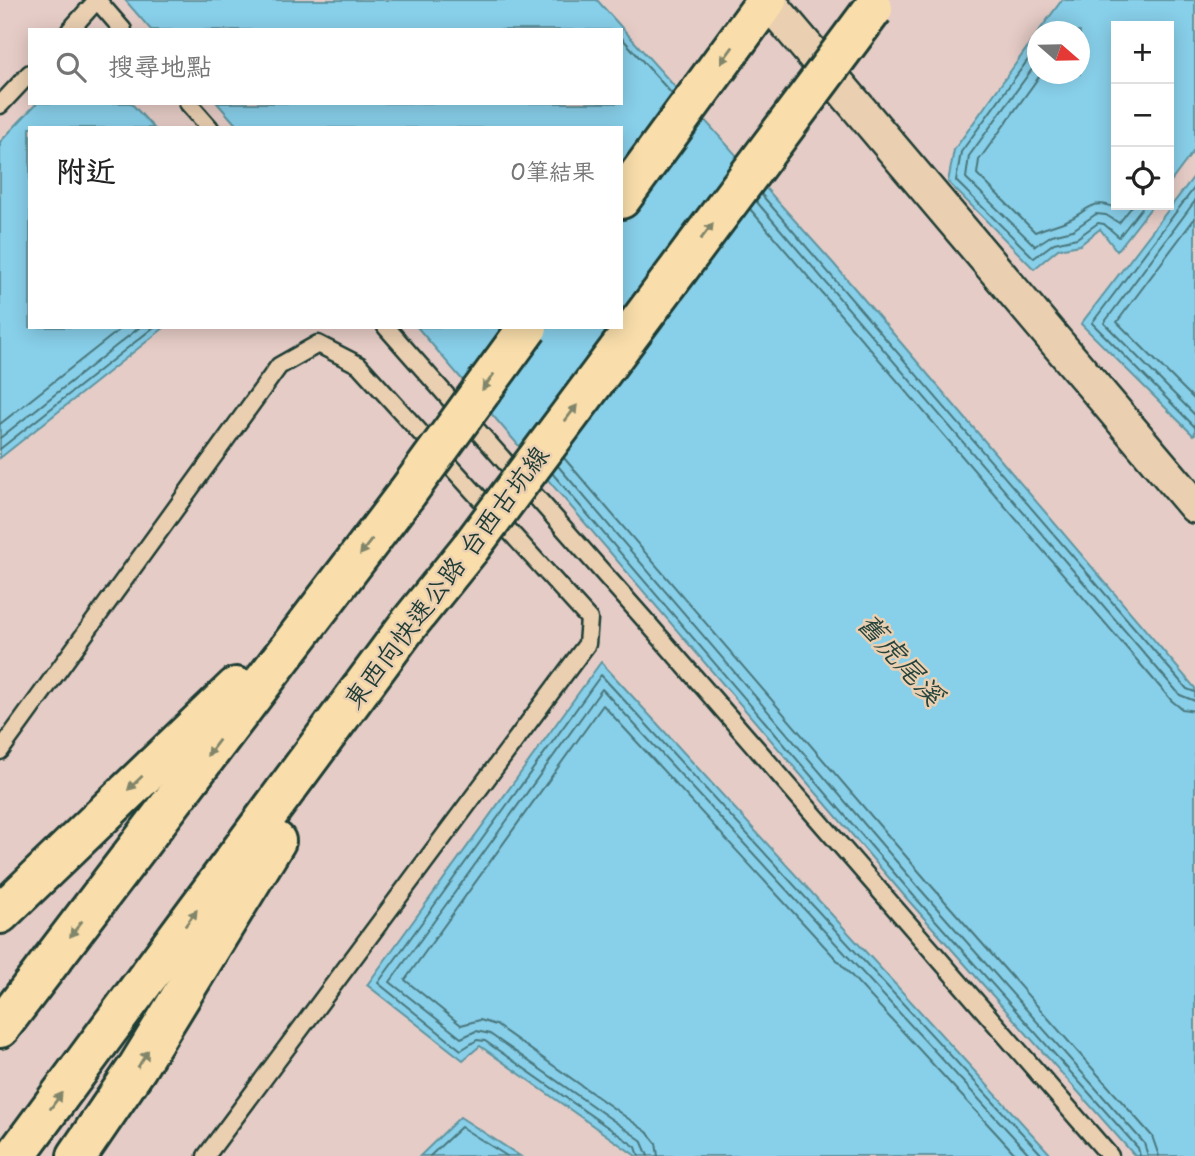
<!DOCTYPE html>
<html lang="zh-TW">
<head>
<meta charset="utf-8">
<style>
	body { margin:0; font-family:"Shantell Sans","LXGW WenKai TC",sans-serif; background:#f2f2f2; color:#222 }
	.controls { position:absolute; right:21px; top:21px; display:grid; overflow:hidden; border-radius:0px; box-shadow:0 4px 18px #0003 }
	.controls button { width:63px; height:63px; display:grid; place-items:center; padding:0; border:0; border-bottom:2px solid #e0e0e0; background:#fff; color:#222; font:35px sans-serif }
	.compass { position:absolute; left:1027px; top:21px; width:63px; height:63px; border-radius:50%; background:#fff; box-shadow:0 4px 18px #0003; rotate:110deg }
	.list { margin:0; padding:0; list-style:none }
	h2 { display:flex; justify-content:space-between; align-items:center; height:91px; margin:0; padding:0 28px; font-size:30px }
	h2 small { font-size:23px; font-weight:400; color:#767676 }
	.icon { flex:none; width:38px; height:38px; fill:none; stroke:currentColor; stroke-width:2; stroke-linecap:round; stroke-linejoin:round }
	.map { position:relative; flex:none; width:1195px; height:1156px; overflow:hidden }
	.search { position:absolute; background:#fff; box-shadow:0 4px 18px #0003; left:28px; top:28px; width:595px; height:77px; display:flex; align-items:center; gap:18px; box-sizing:border-box; padding:0 24px; border-radius:0px; color:#767676; font-size:26px }
	.panel { position:absolute; background:#fff; box-shadow:0 4px 18px #0003; left:28px; top:126px; width:595px; height:203px; border-radius:0px }
	.map>svg:first-child { display:block }
</style>
</head>
<body>
<div class="map">
<svg width="1195" height="1156" viewBox="0 0 1195 1156">
	<rect width="100%" height="100%" fill="#e6ccc6"/>
	<filter id="ink" filterUnits="userSpaceOnUse"><feTurbulence type="fractalNoise" baseFrequency=".0143" numOctaves="2"/><feDisplacementMap in="SourceGraphic" scale="14" xChannelSelector="R" yChannelSelector="G"/><feConvolveMatrix kernelMatrix="1 2 1 2 8 2 1 2 1" color-interpolation-filters="sRGB"/></filter>
	<g filter="url(#ink)">
		<!-- water -->
		<g fill="#88cfe9" stroke="#5e95a1" stroke-width="2">
			<path d="M125 0H597L833 263 1195 688V1156H1135L908 900 417 327H621V128H239L217 103H621V30H151Z"/>
			<path d="M1062 0H1195V149L1169 184V26H1116V205H1153L1117 251 1100 229 1080 245 1058 249 1034 269 948 182 954 150 1037 34 1038 74H1080V32L1039 31Z"/>
			<path d="M37 103H131L154 128H30V327H165L0 458V142Z"/>
			<path d="M1195 175V434L1193 435 1081 324Z"/>
			<path d="M601 662 1052 1156H636L480 1046 463 1060 367 985Z"/>
			<path d="M460 1117 520 1156H420Z"/>
		</g>
		<g fill="none" stroke-linecap="round" stroke-linejoin="round">
			<!-- shore -->
			<g stroke="#49777c" stroke-width="2">
				<path d="M621 37 672 94"/>
				<path d="M1038 46 961 152 956 181 1034 258 1054 243 1077 238 1098 223 1104 224 1119 237 1144 205"/>
				<path d="M1038 61 969 156 966 178 1035 246 1052 235 1073 230 1096 214 1106 215 1119 223 1133 205"/>
				<path d="M1041 74 979 160 977 174 1035 232C1046 227 1057 225 1068 220 1087 212 1092 197 1116 208L1120 205"/>
				<path d="M1195 187 1092 323 1195 427"/>
				<path d="M761 194 1187 689 1195 692"/>
				<path d="M756 201 1180 695 1195 701"/>
				<path d="M1195 201 1104 323 1195 415"/>
				<path d="M750 209 1172 701 1182 709 1195 711"/>
				<path d="M1195 218 1117 322 1195 400"/>
				<path d="M0 424 123 327"/>
				<path d="M0 438 140 327"/>
				<path d="M0 449 154 327"/>
				<path d="M564 458 928 882 1152 1136 1159 1156"/>
				<path d="M558 466 920 889 1144 1143 1148 1156"/>
				<path d="M552 473 913 895 1138 1148 1140 1156"/>
				<path d="M430 1156 461 1127 507 1156"/>
				<path d="M639 1156 636 1147 485 1041 477 1040 461 1050 378 983 601 675 1043 1156"/>
				<path d="M648 1156 641 1140 490 1034 476 1031 461 1038 390 982 602 689 1031 1156"/>
				<path d="M658 1156 656 1143 647 1132 496 1025 480 1020 461 1025 405 980 603 705 1017 1156"/>
			</g>
			<defs>
				<g id="service">
					<path d="M97 0 123 30"/>
					<path d="M70 30 97 0"/>
					<path d="M188 103 210 128"/>
					<path d="M0 105 30 73"/>
					<path d="M386 327 645 620 1110 1156"/>
					<path d="M0 751 279 366 318 344 359 365 589 619 587 644 206 1156"/>
				</g>
				<path id="minor" d="M767 0 1195 506"/>
				<g id="trunk">
					<path d="M621 199 767 0"/>
					<path d="M0 914 236 687"/>
					<path d="M0 1028 407 493"/>
					<path d="M15 1156 408 625 471 547"/>
					<path d="M77 1156 137 1068 276 841"/>
				</g>
			</defs>
			<!-- service casing -->
			<use href="#service" stroke="#1f3d34" stroke-width="21"/>
			<!-- minor casing -->
			<use href="#minor" stroke="#1f3d34" stroke-width="38"/>
			<!-- trunk casing -->
			<use href="#trunk" stroke="#1f3d34" stroke-width="44"/>
			<!-- service -->
			<use href="#service" stroke="#eacfb1" stroke-width="16"/>
			<!-- minor -->
			<use href="#minor" stroke="#eacfb1" stroke-width="33"/>
			<!-- trunk -->
			<use href="#trunk" stroke="#f9deab" stroke-width="38"/>
			<defs>
				<g id="trunk-bridge">
					<path d="M407 493 528 327"/>
					<path d="M471 547 873 9"/>
				</g>
			</defs>
			<!-- trunk-bridge casing -->
			<use href="#trunk-bridge" stroke="#1f3d34" stroke-width="44" stroke-linecap="butt"/>
			<!-- trunk-bridge -->
			<use href="#trunk-bridge" stroke="#f9deab" stroke-width="38"/>
		</g>
		<!-- one-way arrows -->
		<defs><path id="oneway-solid" d="M-6-.8H1V-3.2L6.5 0L1 3.2V.8H-6Z" transform="scale(1.75)"/></defs>
		<g fill="#81856a">
			<use href="#oneway-solid" transform="translate(727 55) rotate(126)"/>
			<use href="#oneway-solid" transform="translate(707 231) rotate(-53)"/>
			<use href="#oneway-solid" transform="translate(488 382) rotate(126)"/>
			<use href="#oneway-solid" transform="translate(571 413) rotate(-53)"/>
			<use href="#oneway-solid" transform="translate(366 547) rotate(127)"/>
			<use href="#oneway-solid" transform="translate(213 748) rotate(127)"/>
			<use href="#oneway-solid" transform="translate(135 783) rotate(136)"/>
			<use href="#oneway-solid" transform="translate(191 918) rotate(-54)"/>
			<use href="#oneway-solid" transform="translate(76 929) rotate(127)"/>
			<use href="#oneway-solid" transform="translate(143 1059) rotate(-58)"/>
			<use href="#oneway-solid" transform="translate(56 1101) rotate(-54)"/>
		</g>
	</g>
	<g text-anchor="middle" dominant-baseline="central" stroke-width="5" stroke-linejoin="round" paint-order="stroke">
		<!-- street labels -->
		<g font-size="26" fill="#1f3d34" stroke="#eacfb1">
			<text transform="translate(446 577) rotate(-53)">東西向快速公路 台西古坑線</text>
		</g>
		<!-- water labels -->
		<g font-size="28" font-style="italic" fill="#24443d" stroke="#eacfb1">
			<text transform="translate(901 659) rotate(48)">舊虎尾溪</text>
		</g>
	</g>
</svg>
<div class="controls">
<button>+</button>
<button>−</button>
<button><svg class="icon" aria-label="locate" viewBox="0 0 24 24"><circle cx="12" cy="12" r="6"/><path d="M12 2v4M12 18v4M2 12h4M18 12h4"/></svg></button>
</div>
<svg class="compass" viewBox="-18 -18 36 36"><path d="M0-13l5 13h-10z" fill="#e53935"/><path d="M0 13l5-13h-10z" fill="#767676"/></svg>
<div class="search"><svg class="icon" aria-label="search" viewBox="0 0 24 24"><circle cx="10" cy="10" r="6"/><path d="M15 15l6 6"/></svg>搜尋地點</div>
<section class="panel">
<h2>附近<small>0筆結果</small></h2>
<ul class="list">
</ul>
</section>
</div>
</body>
</html>
